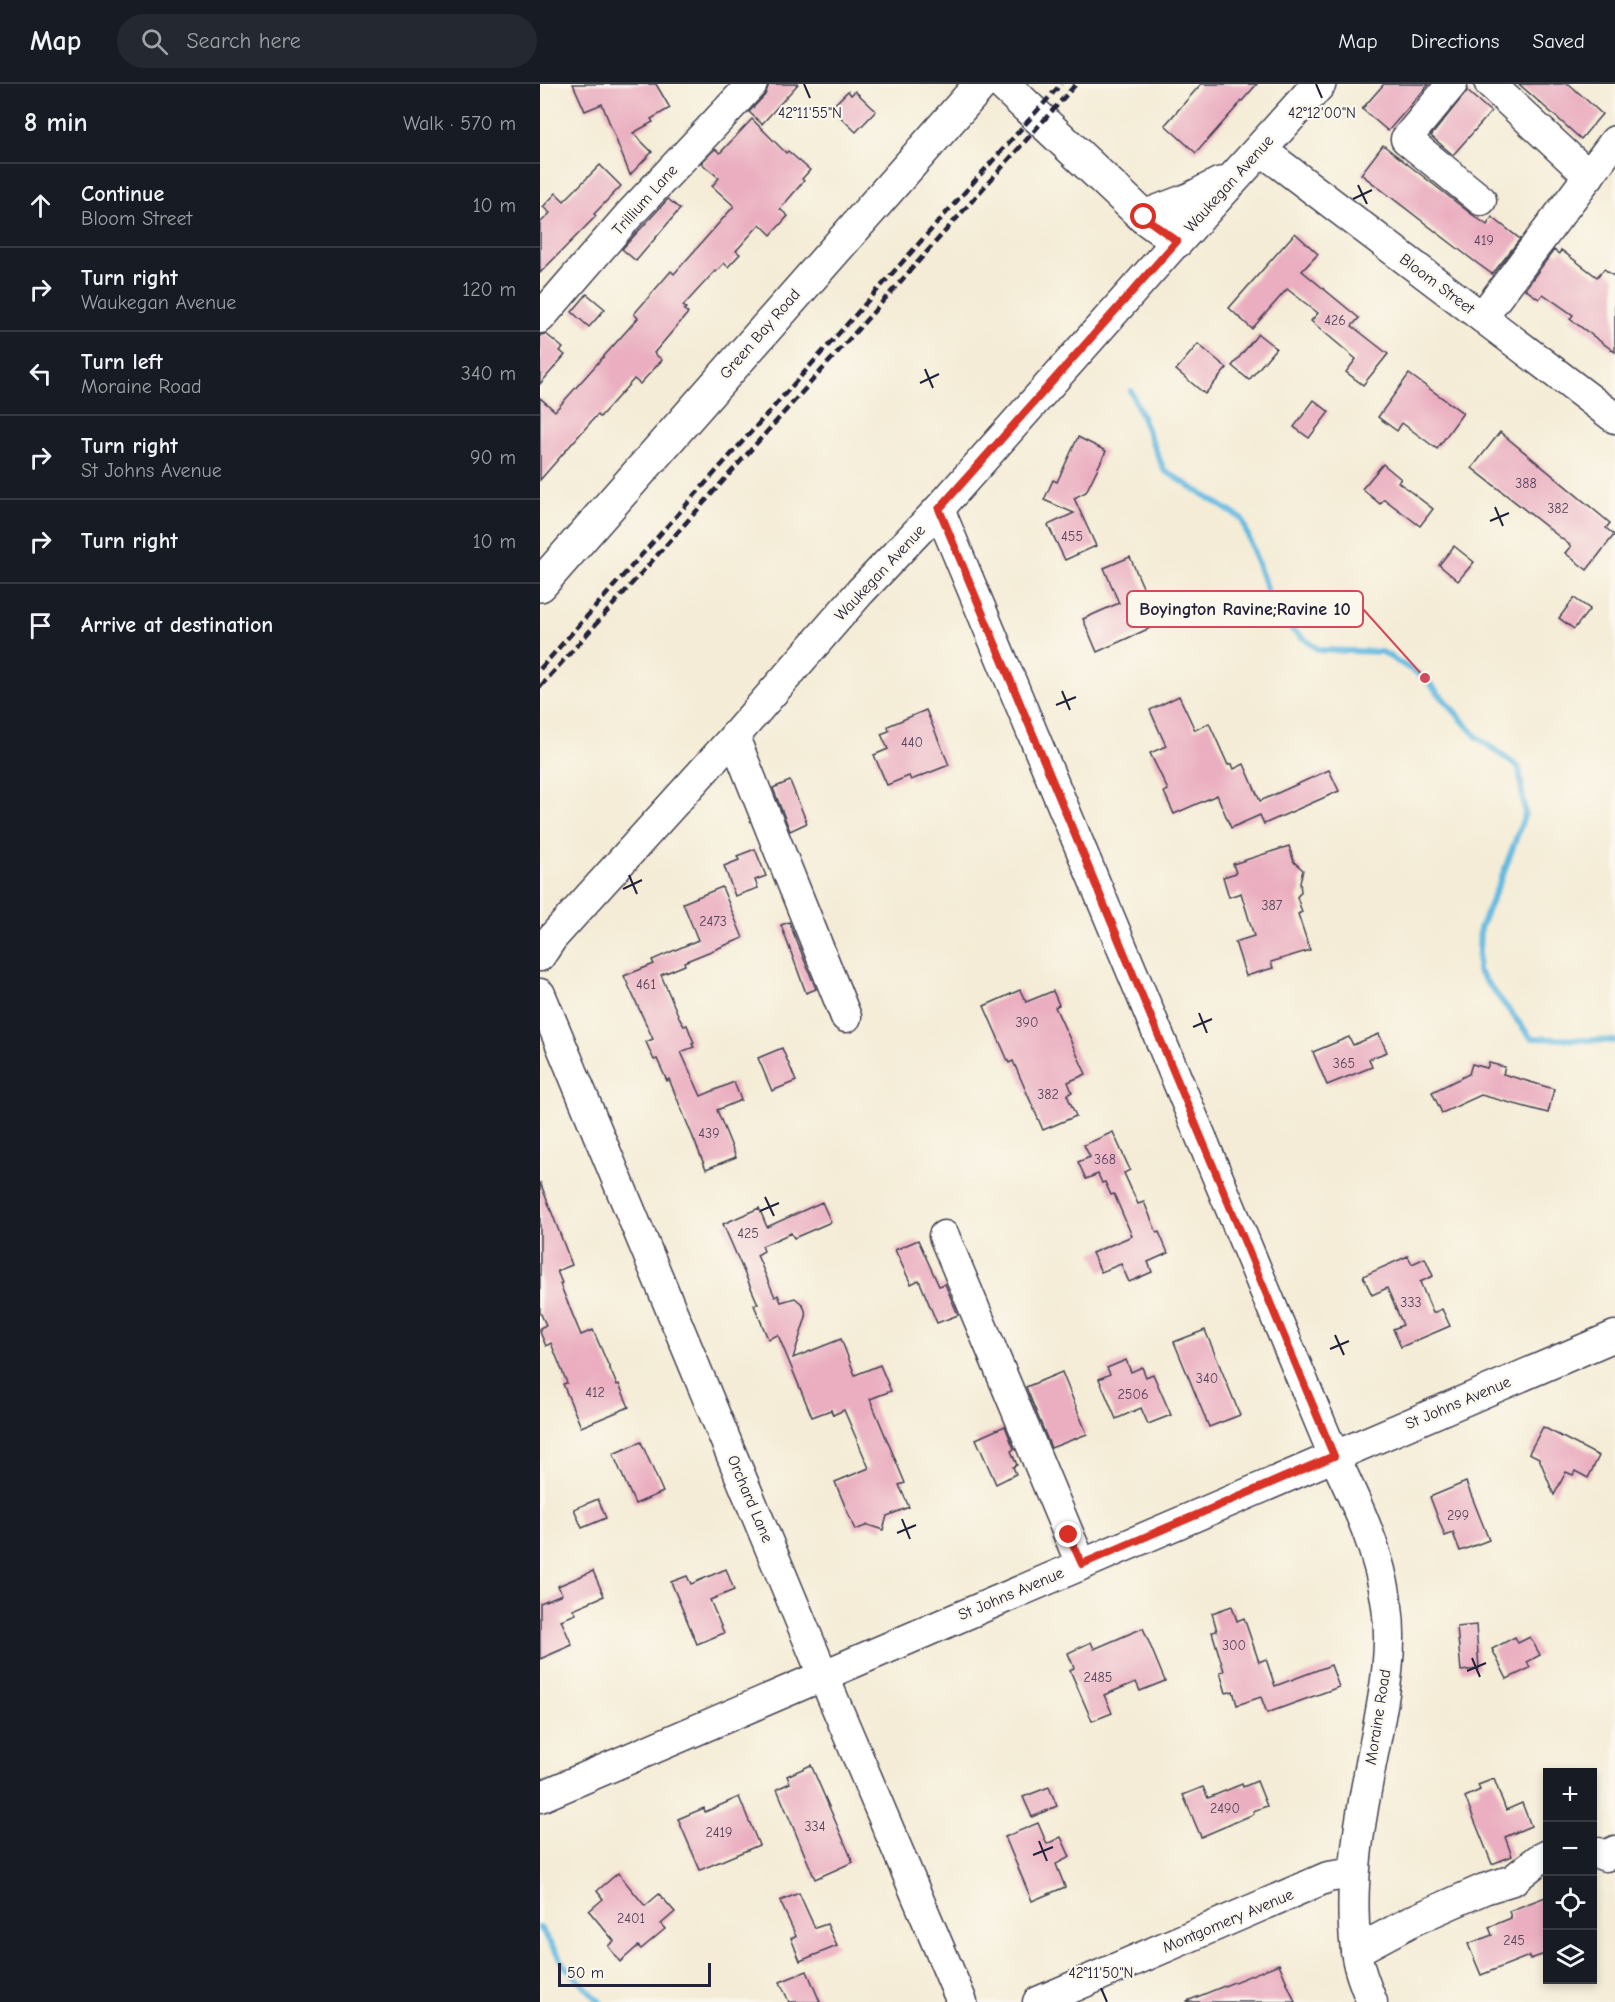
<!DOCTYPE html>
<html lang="en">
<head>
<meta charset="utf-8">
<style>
	body { margin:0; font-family:"Comic Neue",sans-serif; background:#242831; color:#f1f3f6 }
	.controls { position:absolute; right:18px; bottom:18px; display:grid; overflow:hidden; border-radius:0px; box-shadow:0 3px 9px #0003 }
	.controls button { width:54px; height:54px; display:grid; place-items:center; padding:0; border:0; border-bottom:2px solid #363941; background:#171b24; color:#f1f3f6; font:30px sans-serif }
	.scale { position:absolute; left:18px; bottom:15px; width:153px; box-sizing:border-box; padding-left:6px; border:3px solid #22223b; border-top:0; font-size:16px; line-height:21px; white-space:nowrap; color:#22223b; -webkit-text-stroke:4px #fbf7ec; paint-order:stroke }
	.stop { position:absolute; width:18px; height:18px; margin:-14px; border:4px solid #d93025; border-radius:50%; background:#fff }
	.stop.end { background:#d93025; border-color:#fff; box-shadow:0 2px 6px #0008 }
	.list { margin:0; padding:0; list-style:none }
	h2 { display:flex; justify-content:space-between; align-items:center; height:78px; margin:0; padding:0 24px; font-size:26px }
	h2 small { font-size:20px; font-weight:400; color:#9ea1a6 }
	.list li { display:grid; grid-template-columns:39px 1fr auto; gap:18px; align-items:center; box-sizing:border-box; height:84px; padding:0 24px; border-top:2px solid #363941 }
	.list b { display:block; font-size:22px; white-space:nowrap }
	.list p { margin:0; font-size:20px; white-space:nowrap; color:#9ea1a6 }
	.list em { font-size:20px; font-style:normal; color:#9ea1a6 }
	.icon { flex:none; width:33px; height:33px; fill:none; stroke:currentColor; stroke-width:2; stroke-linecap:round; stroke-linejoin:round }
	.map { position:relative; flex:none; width:1075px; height:1918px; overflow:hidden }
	header { display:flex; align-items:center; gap:36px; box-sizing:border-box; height:84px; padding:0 30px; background:#171b24; border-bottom:2px solid #363941 }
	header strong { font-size:28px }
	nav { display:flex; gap:33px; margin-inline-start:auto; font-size:21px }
	.search { width:420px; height:54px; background:#242831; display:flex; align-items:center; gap:15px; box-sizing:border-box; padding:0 21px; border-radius:33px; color:#9ea1a6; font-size:22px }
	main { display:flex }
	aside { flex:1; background:#171b24 }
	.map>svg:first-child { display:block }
</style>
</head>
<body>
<header>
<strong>Map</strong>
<div class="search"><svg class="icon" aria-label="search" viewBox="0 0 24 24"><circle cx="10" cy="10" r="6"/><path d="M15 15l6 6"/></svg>Search here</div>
<nav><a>Map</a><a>Directions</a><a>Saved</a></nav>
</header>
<main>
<aside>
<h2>8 min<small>Walk · 570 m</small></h2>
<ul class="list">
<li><svg class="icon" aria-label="ahead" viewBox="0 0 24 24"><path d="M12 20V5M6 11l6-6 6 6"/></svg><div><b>Continue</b><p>Bloom Street</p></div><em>10 m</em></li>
<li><svg class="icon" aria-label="right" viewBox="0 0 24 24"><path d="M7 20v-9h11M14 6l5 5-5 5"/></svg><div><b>Turn right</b><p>Waukegan Avenue</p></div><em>120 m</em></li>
<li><svg class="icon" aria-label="left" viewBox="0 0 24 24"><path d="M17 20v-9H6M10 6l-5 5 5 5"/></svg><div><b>Turn left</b><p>Moraine Road</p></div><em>340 m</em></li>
<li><svg class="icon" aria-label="right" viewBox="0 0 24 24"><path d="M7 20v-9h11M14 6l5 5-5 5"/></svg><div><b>Turn right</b><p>St Johns Avenue</p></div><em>90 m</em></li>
<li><svg class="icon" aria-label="right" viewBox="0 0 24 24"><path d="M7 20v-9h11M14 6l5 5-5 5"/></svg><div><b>Turn right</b></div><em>10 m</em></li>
<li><svg class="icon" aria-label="arrive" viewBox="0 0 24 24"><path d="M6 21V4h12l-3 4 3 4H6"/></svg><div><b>Arrive at destination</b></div></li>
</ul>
</aside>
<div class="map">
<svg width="1075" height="1918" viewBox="0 0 1075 1918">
	<rect width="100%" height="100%" fill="#fbf7ec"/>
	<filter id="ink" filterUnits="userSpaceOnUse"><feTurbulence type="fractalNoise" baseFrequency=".0167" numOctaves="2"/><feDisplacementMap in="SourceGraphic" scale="12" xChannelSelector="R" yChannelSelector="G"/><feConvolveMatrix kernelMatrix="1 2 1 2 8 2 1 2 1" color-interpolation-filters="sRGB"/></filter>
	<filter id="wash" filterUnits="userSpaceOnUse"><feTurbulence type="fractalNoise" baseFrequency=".008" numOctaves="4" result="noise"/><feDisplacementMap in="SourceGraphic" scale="24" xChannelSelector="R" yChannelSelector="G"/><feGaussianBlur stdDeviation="1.35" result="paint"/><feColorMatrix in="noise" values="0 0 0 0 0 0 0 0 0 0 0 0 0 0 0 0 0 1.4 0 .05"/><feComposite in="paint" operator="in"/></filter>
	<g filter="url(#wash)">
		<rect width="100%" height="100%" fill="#f4ecd6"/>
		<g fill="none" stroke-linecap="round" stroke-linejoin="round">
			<!-- stream -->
			<g stroke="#63b9e0" stroke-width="6">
				<path d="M591 307 624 386 702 435 737 534 779 566 842 568 885 594 937 653 979 684 985 730 963 790 940 844 938 887 991 954 1075 957"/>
				<path d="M0 1844 25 1882 60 1918"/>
			</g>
		</g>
		<g id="blocks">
			<!-- building -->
			<g fill="#eaaec0">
				<path d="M33 0H116L130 24 111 35 113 38 93 49 112 68 90 91 62 20 45 27Z"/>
				<path d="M229 0H258L222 40 209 28 225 11Z"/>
				<path d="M661 0H717L656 69 625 41Z"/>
				<path d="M844 0H889L848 47 822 25Z"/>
				<path d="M979 0H1029L1062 30 1041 55Z"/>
				<path d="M308 7 311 11 315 7 336 27 316 48 291 24Z"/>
				<path d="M927 7 951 28 913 71 891 52Z"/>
				<path d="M212 35 246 69 248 67 270 86 262 95 264 97 240 125 248 132 231 151 220 140 196 167 200 170 188 183 184 179 176 188 175 187 143 222 146 224 144 226 148 229 114 269 122 276 100 300 94 295 60 333 57 331 0 396V314L15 327 98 234 94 230 131 187 134 190 194 122 172 102 179 94 161 79 175 65 180 69Z"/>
				<path d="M843 61 930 129 947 141 952 133 980 155 954 188 952 190 934 177 821 90Z"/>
				<path d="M60 81 81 102 54 130 56 132 0 189V139L10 129 3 123 16 109 24 117Z"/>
				<path d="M128 115 140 125 96 177 82 165Z"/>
				<path d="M755 149 778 170 762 187 819 234 812 242 848 270 823 301 806 288 816 275 771 237 778 229 747 205 712 245 689 224Z"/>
				<path d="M1014 166 1019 170 1021 166 1057 193 1064 185 1075 193V268L1030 235 1033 231 1003 210 999 215 985 205Z"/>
				<path d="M47 210 65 225 49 243 32 228Z"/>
				<path d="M6 250 23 264 20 267 25 271 0 300V251Z"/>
				<path d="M718 250 736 264 709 296 692 282Z"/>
				<path d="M658 260 687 284 665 310 636 286Z"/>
				<path d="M869 290 923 329 897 365 862 339 857 347 838 333Z"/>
				<path d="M774 316 789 328 769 354 754 343Z"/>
				<path d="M960 348 1070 439 1066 444 1074 451 1047 486 1025 469 1031 462 932 384Z"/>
				<path d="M538 353 566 367 546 408 534 414 556 462 525 476 508 441 534 429 504 416 513 396 517 398Z"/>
				<path d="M843 380 861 395 858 398 893 425 880 442 844 415 840 420 822 405Z"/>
				<path d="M914 462 934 478 918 497 899 481Z"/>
				<path d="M590 473 619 540 557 568 543 535 579 519 564 484Z"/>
				<path d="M1034 514 1050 525 1034 545 1019 534Z"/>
				<path d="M639 612 655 646 669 639 688 681 692 680 694 685 704 680 720 717 789 686 799 707 724 740 720 731 691 744 677 711 634 730 624 708 628 706 610 669 626 662 610 626Z"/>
				<path d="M386 626 409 681 371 696 369 692 347 701 334 671 348 665 341 650 349 647 348 642Z"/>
				<path d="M250 697 267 739 250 747 233 704Z"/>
				<path d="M749 762 754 778 763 786 760 798 761 808 757 813 762 828 758 830 770 866 731 878 733 884 706 892 695 858 714 852 701 809 689 813 683 793 696 789 693 780Z"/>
				<path d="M215 765 226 792 215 796 218 804 195 812 184 782 199 776 197 772Z"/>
				<path d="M182 803 203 854 144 878 145 881 121 891 139 933 144 942 147 941 154 959 152 960 154 963 141 968 161 1012 194 998 201 1016 177 1026 196 1073 166 1085 129 995 127 997 117 975 114 976 106 958 113 955 84 892 114 880 112 876 158 856 143 819Z"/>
				<path d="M249 838 276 905 266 909 241 841Z"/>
				<path d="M480 906 486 918 513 907 519 921 515 923 546 990 528 998 532 1008 527 1011 536 1032 503 1046 473 977 469 979 444 922Z"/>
				<path d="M839 950 847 968 829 975 832 983 787 1001 773 968 809 953 813 961Z"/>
				<path d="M242 964 256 997 232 1007 218 974Z"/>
				<path d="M949 979 965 983 963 990 1014 1005 1008 1029 941 1011 902 1029 892 1008 929 990 932 980 947 984Z"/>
				<path d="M573 1048 590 1086 584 1089 598 1120 604 1118 617 1149 619 1148 628 1169 608 1178 612 1188 589 1198 581 1180 561 1188 552 1169 592 1152 574 1110 571 1111 565 1098 562 1099 558 1090 546 1095 538 1078 550 1073 544 1061Z"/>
				<path d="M0 1098 32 1181 17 1187 22 1199 20 1200 41 1251 53 1246 77 1301 79 1300 89 1323 41 1343 23 1300 27 1299 11 1259 6 1262 0 1248V1244L6 1241 0 1228Z"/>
				<path d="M282 1118 291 1138 254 1154 251 1149 222 1162 224 1167 217 1171 235 1213 238 1211 241 1218 255 1214 262 1220 265 1226 266 1233 253 1274 301 1255 315 1291 340 1281 351 1307 330 1315 365 1399 359 1401 369 1423 347 1432 343 1446 328 1441 315 1446 295 1398 329 1384 304 1326 293 1331 291 1326 272 1333 238 1251 228 1255 214 1221 218 1220 183 1140 219 1124 227 1143Z"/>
				<path d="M378 1156 399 1202 405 1200 418 1231 397 1239 379 1196 371 1200 355 1166Z"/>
				<path d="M868 1172 872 1180 885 1174 893 1192 880 1198 893 1229 902 1225 910 1242 861 1263 853 1245 863 1241 847 1204 832 1211 823 1192Z"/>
				<path d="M665 1246 700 1331 669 1343 634 1258Z"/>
				<path d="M586 1276 591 1288 602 1283 606 1293 613 1290 631 1331 608 1340 601 1324 576 1335 559 1295 570 1290 567 1284Z"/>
				<path d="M522 1288 547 1350 511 1364 486 1303Z"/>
				<path d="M465 1342 474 1365 471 1367 477 1381 473 1383 476 1390 456 1400 436 1355Z"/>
				<path d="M1003 1343 1059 1372 1048 1394 1035 1387 1033 1391 1026 1388 1014 1411 999 1374 989 1369Z"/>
				<path d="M101 1358 123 1408 95 1420 73 1370Z"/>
				<path d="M926 1398 949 1456 920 1467 913 1449 905 1452 890 1413Z"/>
				<path d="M58 1415 66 1434 42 1444 34 1425Z"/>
				<path d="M186 1485 194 1506 170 1516 184 1549 157 1560 131 1498 147 1492 151 1500Z"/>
				<path d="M53 1487 64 1512 33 1525 36 1530 21 1536 32 1561 0 1575V1519L22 1510 18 1502Z"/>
				<path d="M692 1522 697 1537 704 1534 719 1578 726 1575 735 1602 791 1581 799 1603 727 1629 721 1613 697 1621 693 1607 686 1609 680 1588 684 1587 672 1548 677 1547 672 1529Z"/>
				<path d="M936 1541 939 1585 921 1587 917 1543Z"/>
				<path d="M603 1544 625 1597 600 1607 596 1598 564 1611 572 1629 552 1637 530 1586 534 1584 528 1569 551 1558 554 1565Z"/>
				<path d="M975 1553 978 1559 990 1553 1000 1571 987 1578 990 1584 967 1595 952 1565Z"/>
				<path d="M271 1681 313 1778 275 1795 237 1705 250 1699 247 1692Z"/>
				<path d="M954 1695 966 1726 982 1719 991 1742 965 1753 972 1772 952 1780 925 1713 940 1706 938 1701Z"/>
				<path d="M717 1697 727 1722 713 1727 714 1730 661 1753 643 1711 663 1703 668 1714 702 1700 703 1703Z"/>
				<path d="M509 1703 517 1722 492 1733 483 1713Z"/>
				<path d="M199 1713 219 1761 160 1786 138 1735 164 1724 165 1728Z"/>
				<path d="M498 1739 507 1760 521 1753 530 1773 516 1780 525 1803 492 1817 465 1753Z"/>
				<path d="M78 1789 105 1822 119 1810 135 1828 121 1840 125 1845 101 1865 98 1862 80 1878 68 1862 74 1857 49 1827 63 1815 57 1807Z"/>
				<path d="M259 1809 275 1844 287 1840 297 1862 260 1877 251 1854 256 1852 240 1817Z"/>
				<path d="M1008 1812V1869L990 1875 989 1872 941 1891 928 1860 952 1851 949 1843 971 1834 969 1827Z"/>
				<path d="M739 1880 755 1918H647V1917Z"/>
				<path d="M267 1887 280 1918H249L240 1898Z"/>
			</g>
		</g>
	</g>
	<g filter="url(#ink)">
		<use href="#blocks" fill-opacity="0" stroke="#424052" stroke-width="1.5"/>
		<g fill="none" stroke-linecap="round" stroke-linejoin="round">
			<defs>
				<g id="minor">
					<path d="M912 0 866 55 941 116"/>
					<path d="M950 0 1049 92"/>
					<path d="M720 65 1075 334"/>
					<path d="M942 233 1075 57"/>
					<path d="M0 234 89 131 212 0"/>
					<path d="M399 425 794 1372C817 1420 840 1468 847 1522 853 1564 845 1607 837 1649 823 1720 807 1793 816 1866 818 1884 825 1901 832 1918"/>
					<path d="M194 653 306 933"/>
					<path d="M0 872 12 854 194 653 320 508 399 425 637 157"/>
					<path d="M0 910 283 1591 422 1918"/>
					<path d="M404 1152 541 1480"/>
					<path d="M0 1713 1075 1252"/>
					<path d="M1052 1767 1066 1772 1075 1767"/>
					<path d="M816 1867 874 1836 944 1805 973 1796 998 1776 1008 1771"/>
					<path d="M498 1918 788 1793 814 1789"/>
				</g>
				<g id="major">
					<path d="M463 0 604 133 637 157 779 0"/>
					<path d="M604 133 651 115 680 100"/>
					<path d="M0 501 441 0"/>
				</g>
			</defs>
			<!-- minor casing -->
			<use href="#minor" stroke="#424052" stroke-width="33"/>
			<!-- major casing -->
			<use href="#major" stroke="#424052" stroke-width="36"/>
			<!-- minor -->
			<use href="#minor" stroke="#fff" stroke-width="30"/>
			<!-- major -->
			<use href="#major" stroke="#fff" stroke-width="33"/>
			<!-- rail -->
			<g stroke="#22223b" stroke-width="4.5" stroke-dasharray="9 4.5" stroke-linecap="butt">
				<path d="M0 585 521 0"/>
				<path d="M0 603 536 0"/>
			</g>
		</g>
	</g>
	<g fill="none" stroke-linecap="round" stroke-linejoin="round" filter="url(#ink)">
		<!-- route -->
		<path stroke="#d93025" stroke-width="8" d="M529 1451 542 1480 794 1372 399 425 637 157 604 133"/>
	</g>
	<!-- ticks -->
	<path fill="none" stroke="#22223b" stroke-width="2" d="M264 0 270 14M776 0 782 14M818 101 827 120M813 115 832 106M385 285 393 304M380 299 399 290M955 423 963 442M950 437 969 429M522 607 530 626M516 621 536 613M89 791 97 810M83 805 102 796M659 929 667 949M653 943 672 935M225 1113 234 1132M220 1127 239 1119M795 1251 804 1271M790 1265 809 1257M362 1435 370 1455M357 1449 376 1441M932 1574 940 1593M927 1587 946 1579M499 1757 507 1777M493 1771 513 1763M561 1904 567 1918"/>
	<g text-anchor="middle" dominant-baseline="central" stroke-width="4.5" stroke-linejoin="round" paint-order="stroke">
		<!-- number labels -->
		<g font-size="14" fill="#54455c">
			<text x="944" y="156">419</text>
			<text x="795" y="236">426</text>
			<text x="986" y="399">388</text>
			<text x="1018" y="424">382</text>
			<text x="532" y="452">455</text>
			<text x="372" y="658">440</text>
			<text x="732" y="821">387</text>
			<text x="173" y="837">2473</text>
			<text x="106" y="900">461</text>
			<text x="487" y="938">390</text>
			<text x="804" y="979">365</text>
			<text x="508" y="1010">382</text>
			<text x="169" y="1049">439</text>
			<text x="565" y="1075">368</text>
			<text x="208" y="1149">425</text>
			<text x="871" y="1218">333</text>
			<text x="667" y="1294">340</text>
			<text x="55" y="1308">412</text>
			<text x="593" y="1310">2506</text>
			<text x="918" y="1431">299</text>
			<text x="694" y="1561">300</text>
			<text x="558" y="1593">2485</text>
			<text x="685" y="1724">2490</text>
			<text x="275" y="1742">334</text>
			<text x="179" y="1748">2419</text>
			<text x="91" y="1834">2401</text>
			<text x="974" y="1856">245</text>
		</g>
		<!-- street labels -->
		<g font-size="16" fill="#22223b" stroke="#fbf7ec">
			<text transform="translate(689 100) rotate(-48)">Waukegan Avenue</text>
			<text transform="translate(105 116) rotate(-48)">Trillium Lane</text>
			<text transform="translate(897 200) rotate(37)">Bloom Street</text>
			<text transform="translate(220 250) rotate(-49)">Green Bay Road</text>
			<text transform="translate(340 489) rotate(-47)">Waukegan Avenue</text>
			<text transform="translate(918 1319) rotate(-23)">St Johns Avenue</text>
			<text transform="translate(210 1415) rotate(67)">Orchard Lane</text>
			<text transform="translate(471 1510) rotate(-23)">St Johns Avenue</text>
			<text transform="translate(838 1633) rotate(-81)">Moraine Road</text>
			<text transform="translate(688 1837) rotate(-23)">Montgomery Avenue</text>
		</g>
	</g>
	<g font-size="15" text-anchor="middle" fill="#22223b" stroke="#fbf7ec" stroke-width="4.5" stroke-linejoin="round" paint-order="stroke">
		<text x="270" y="34">42°11'55"N</text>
		<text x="782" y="34">42°12'00"N</text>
		<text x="561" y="1894">42°11'50"N</text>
	</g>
	<!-- callouts -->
	<path fill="none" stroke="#d1495b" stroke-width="2" d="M885 594L823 525"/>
	<circle fill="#d1495b" stroke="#fbf7ec" stroke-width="2" cx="885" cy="594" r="6"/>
	<rect fill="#fbf7ec" stroke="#d1495b" stroke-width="2" x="587" y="507" width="236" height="36" rx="6"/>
	<g font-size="18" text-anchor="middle" font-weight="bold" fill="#22223b">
		<text x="705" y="531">Boyington Ravine;Ravine 10</text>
	</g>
</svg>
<div class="controls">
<button>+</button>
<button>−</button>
<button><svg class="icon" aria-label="locate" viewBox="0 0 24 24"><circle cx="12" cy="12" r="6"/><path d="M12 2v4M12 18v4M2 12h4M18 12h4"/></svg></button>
<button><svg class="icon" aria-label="layers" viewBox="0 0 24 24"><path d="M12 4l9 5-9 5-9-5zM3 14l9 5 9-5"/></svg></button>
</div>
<div class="scale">50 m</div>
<div class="stop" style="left:604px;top:133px"></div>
<div class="stop end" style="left:529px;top:1451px"></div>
</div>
</main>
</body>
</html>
